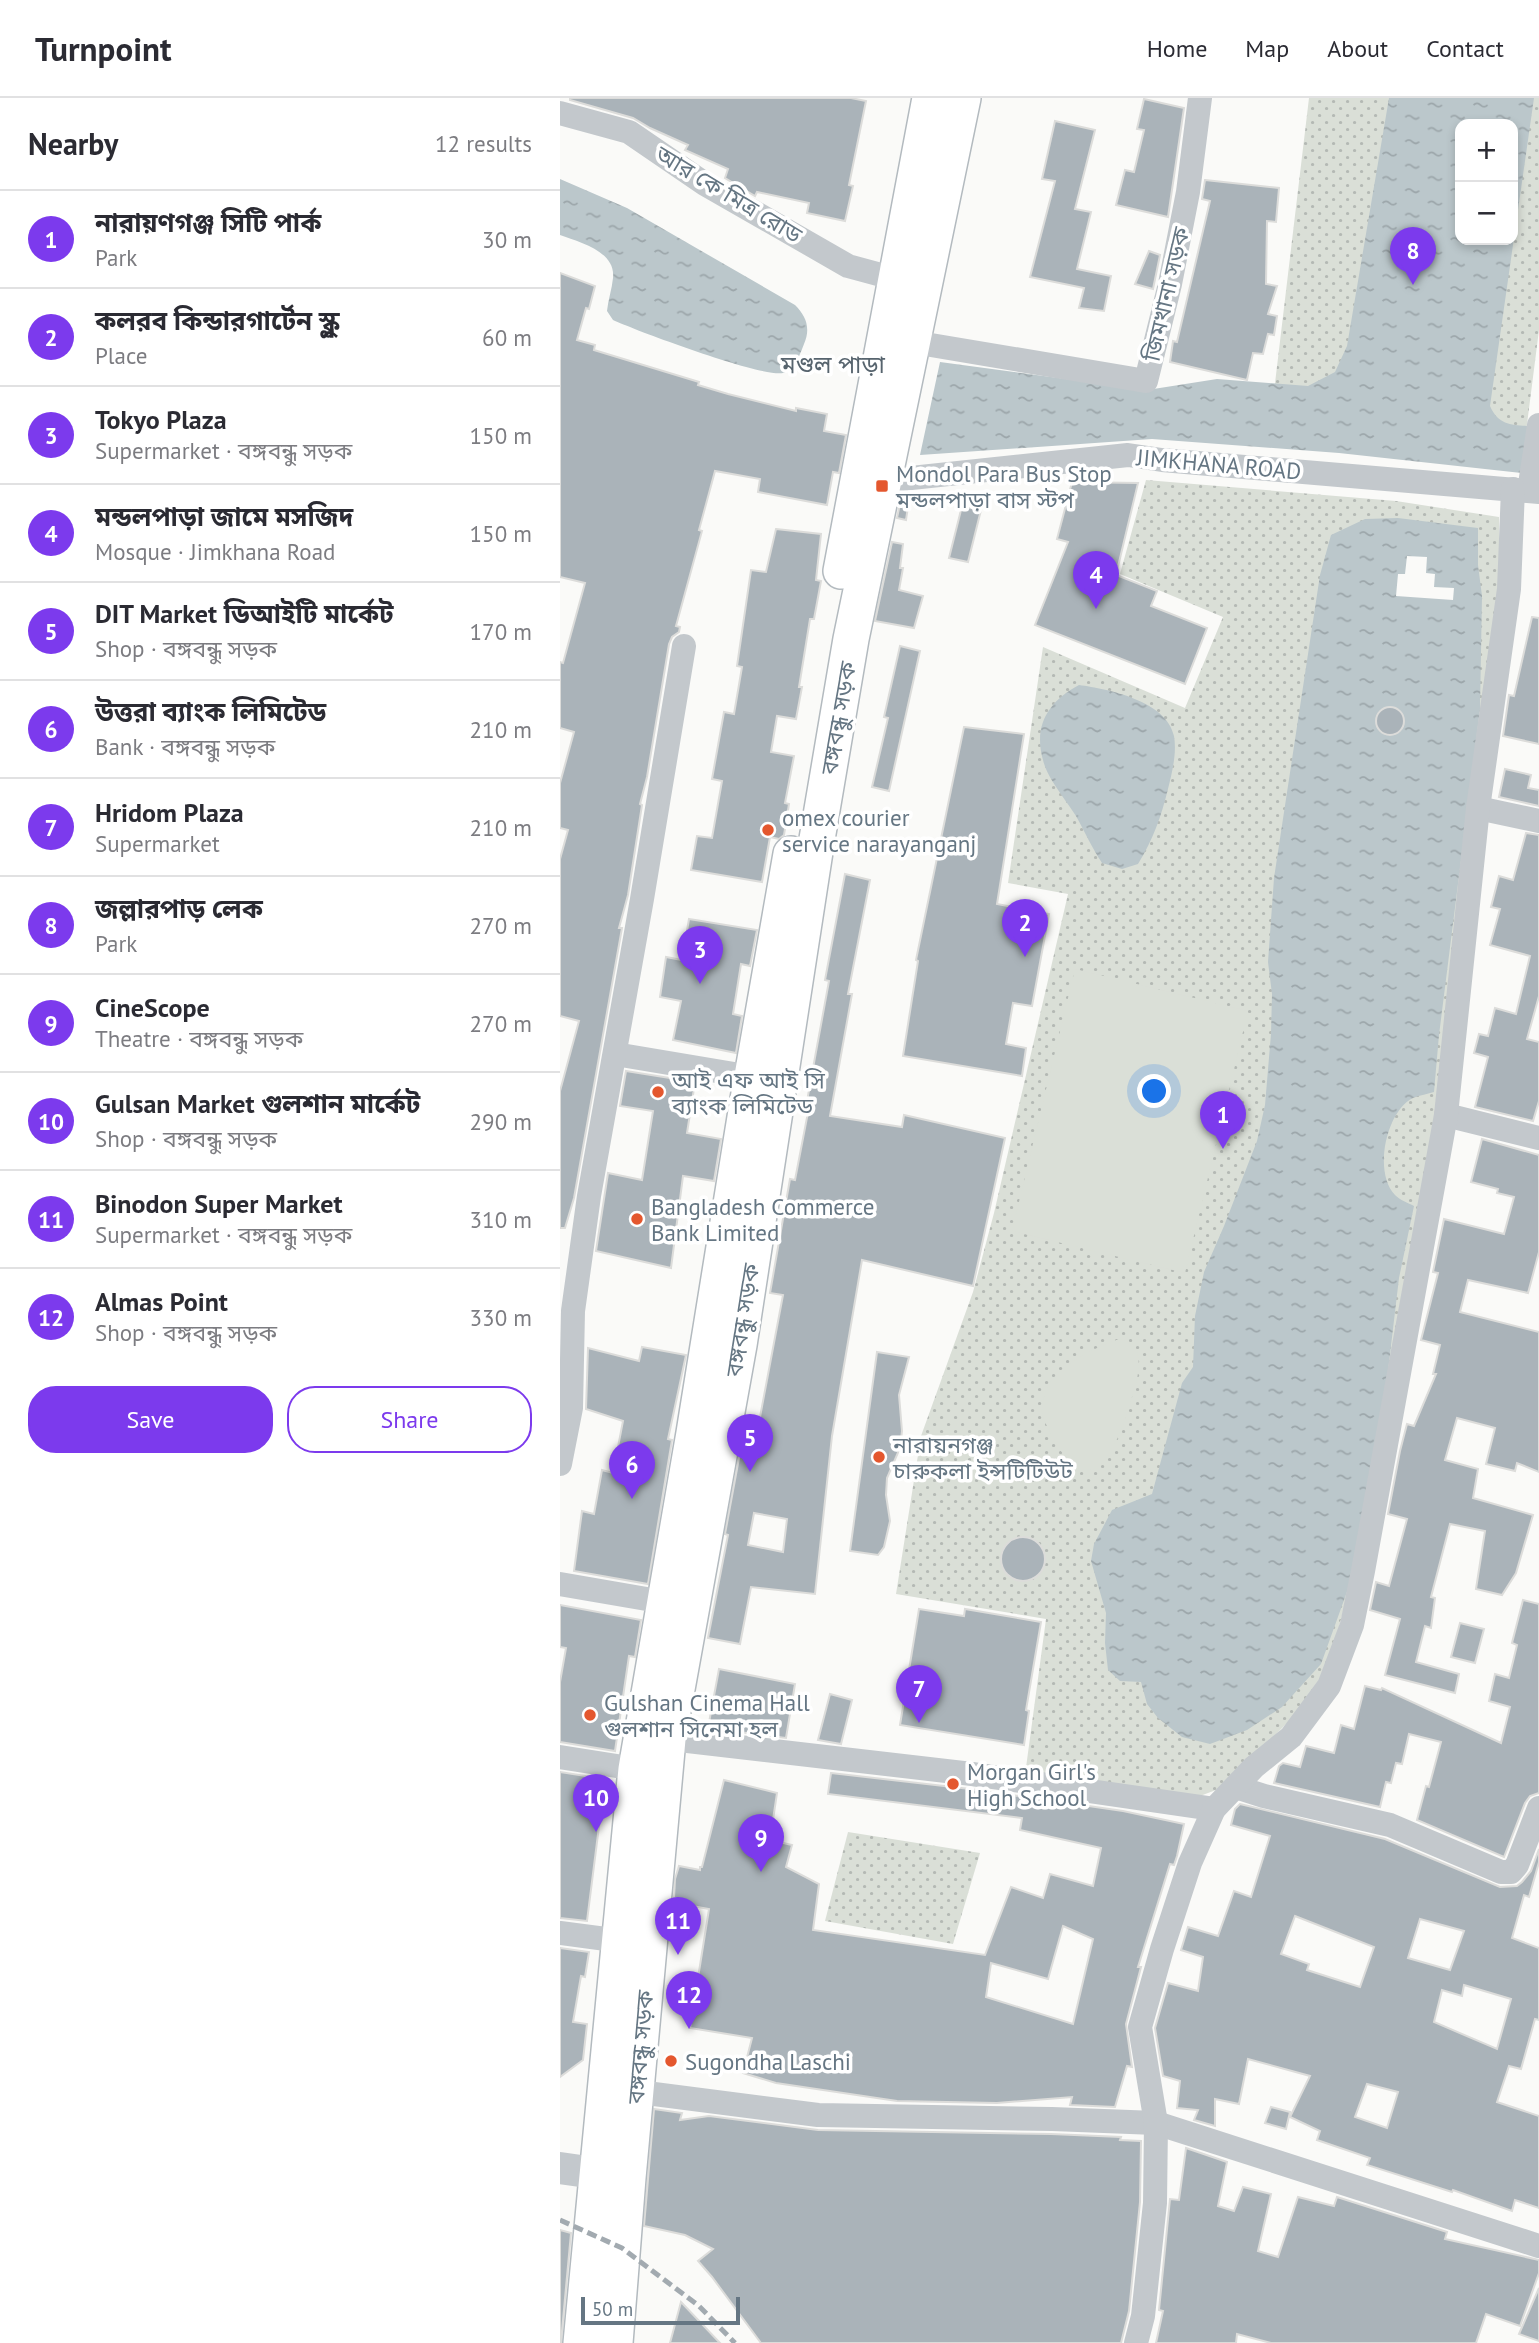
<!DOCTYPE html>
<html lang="en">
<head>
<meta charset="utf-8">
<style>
	body { margin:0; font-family:"PT Sans","Noto Sans Bengali",sans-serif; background:#f2f2f3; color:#2b2b33 }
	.controls { position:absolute; right:21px; top:21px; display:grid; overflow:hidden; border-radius:14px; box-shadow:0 4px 10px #0003 }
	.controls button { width:63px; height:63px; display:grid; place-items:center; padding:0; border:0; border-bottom:2px solid #e1e1e2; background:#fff; color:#2b2b33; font:35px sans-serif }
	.scale { position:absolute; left:21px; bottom:18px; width:159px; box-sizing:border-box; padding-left:7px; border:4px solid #657683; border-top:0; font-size:19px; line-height:24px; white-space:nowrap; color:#657683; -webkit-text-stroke:5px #fff; paint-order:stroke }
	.you { position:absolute; left:595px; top:994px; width:24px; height:24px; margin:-18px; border:5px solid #fff; border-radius:50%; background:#1a73e8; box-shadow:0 0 0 10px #1a73e833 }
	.badge { display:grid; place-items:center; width:46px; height:46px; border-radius:50%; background:#7c3aed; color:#fff; font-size:23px; font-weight:700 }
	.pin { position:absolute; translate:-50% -58px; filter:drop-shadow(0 2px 4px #0008) }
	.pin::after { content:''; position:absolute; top:37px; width:24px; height:21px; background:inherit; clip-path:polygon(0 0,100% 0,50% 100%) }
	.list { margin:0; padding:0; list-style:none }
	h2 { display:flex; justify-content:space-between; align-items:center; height:91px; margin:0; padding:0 28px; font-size:30px }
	h2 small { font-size:23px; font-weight:400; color:#7c7c81 }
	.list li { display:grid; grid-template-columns:46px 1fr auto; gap:21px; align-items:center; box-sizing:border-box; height:98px; padding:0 28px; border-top:2px solid #e1e1e2 }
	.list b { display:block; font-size:26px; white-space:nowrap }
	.list p { margin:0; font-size:23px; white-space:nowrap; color:#7c7c81 }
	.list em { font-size:23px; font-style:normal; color:#7c7c81 }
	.actions { display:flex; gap:14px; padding:21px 28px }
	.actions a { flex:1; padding:16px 0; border:2px solid #7c3aed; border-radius:28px; text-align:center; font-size:24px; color:#7c3aed }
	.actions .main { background:#7c3aed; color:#fff }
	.map { position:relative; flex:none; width:979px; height:2245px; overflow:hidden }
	header { display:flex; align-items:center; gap:42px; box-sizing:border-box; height:98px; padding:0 35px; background:#fff; border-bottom:2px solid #e1e1e2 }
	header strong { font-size:33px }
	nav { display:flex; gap:38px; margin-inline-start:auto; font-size:24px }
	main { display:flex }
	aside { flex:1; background:#fff }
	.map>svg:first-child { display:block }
</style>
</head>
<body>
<header>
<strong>Turnpoint</strong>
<nav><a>Home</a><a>Map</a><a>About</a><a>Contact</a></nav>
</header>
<main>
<aside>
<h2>Nearby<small>12 results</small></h2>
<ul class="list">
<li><span class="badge">1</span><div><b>নারায়ণগঞ্জ সিটি পার্ক</b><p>Park</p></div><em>30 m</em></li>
<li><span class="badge">2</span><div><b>কলরব কিন্ডারগার্টেন স্কুল</b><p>Place</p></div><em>60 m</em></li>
<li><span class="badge">3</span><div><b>Tokyo Plaza</b><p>Supermarket · বঙ্গবন্ধু সড়ক</p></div><em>150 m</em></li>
<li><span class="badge">4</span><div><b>মন্ডলপাড়া জামে মসজিদ</b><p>Mosque · Jimkhana Road</p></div><em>150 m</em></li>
<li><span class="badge">5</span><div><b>DIT Market ডিআইটি মার্কেট</b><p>Shop · বঙ্গবন্ধু সড়ক</p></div><em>170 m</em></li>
<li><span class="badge">6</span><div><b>উত্তরা ব্যাংক লিমিটেড</b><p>Bank · বঙ্গবন্ধু সড়ক</p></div><em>210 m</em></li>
<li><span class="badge">7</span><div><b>Hridom Plaza</b><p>Supermarket</p></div><em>210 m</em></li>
<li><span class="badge">8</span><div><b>জল্লারপাড় লেক</b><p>Park</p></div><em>270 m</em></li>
<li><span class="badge">9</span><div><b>CineScope</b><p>Theatre · বঙ্গবন্ধু সড়ক</p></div><em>270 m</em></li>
<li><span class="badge">10</span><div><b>Gulsan Market গুলশান মার্কেট</b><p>Shop · বঙ্গবন্ধু সড়ক</p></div><em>290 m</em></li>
<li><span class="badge">11</span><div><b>Binodon Super Market</b><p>Supermarket · বঙ্গবন্ধু সড়ক</p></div><em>310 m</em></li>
<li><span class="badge">12</span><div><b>Almas Point</b><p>Shop · বঙ্গবন্ধু সড়ক</p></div><em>330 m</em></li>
</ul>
<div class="actions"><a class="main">Save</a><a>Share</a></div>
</aside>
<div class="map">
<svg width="979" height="2245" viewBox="0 0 979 2245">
	<defs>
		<pattern id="park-dots" width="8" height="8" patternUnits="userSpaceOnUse" patternTransform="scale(1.75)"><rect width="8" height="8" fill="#dadfd7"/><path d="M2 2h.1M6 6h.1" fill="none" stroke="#b4b9b4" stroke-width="1.8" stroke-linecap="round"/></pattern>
		<pattern id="water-ripples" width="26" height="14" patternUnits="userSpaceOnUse" patternTransform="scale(1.75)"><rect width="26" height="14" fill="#bbc7cb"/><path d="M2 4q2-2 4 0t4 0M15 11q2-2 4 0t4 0" fill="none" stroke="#9ca6aa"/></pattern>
	</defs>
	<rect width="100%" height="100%" fill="#fafaf8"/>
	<!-- park -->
	<g fill="url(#park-dots)" fill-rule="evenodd">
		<path d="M749 0H979V232L966 334 713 302ZM900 26H953V142H900Z"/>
		<path d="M586 382 836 403 939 419 940 518 888 963 809 1418 767 1573 734 1618 664 1689 640 1698 465 1677 486 1521 336 1496 361 1338 413 1194 434 1115 508 796 448 785 483 549 625 610 663 519 560 476Z"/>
		<path d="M288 1734 420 1755 393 1846 265 1823Z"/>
	</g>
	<!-- pitch -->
	<g fill="#dadfd7">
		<path d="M515 871 688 913 625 1175 452 1133Z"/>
		<path d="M559 1241 574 1246C585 1267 574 1291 568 1313 563 1328 549 1368 532 1371 523 1372 513 1367 507 1361 501 1355 482 1322 482 1314 481 1305 486 1290 491 1283 508 1262 535 1250 559 1241Z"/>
	</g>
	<!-- water -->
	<g fill="url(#water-ripples)" fill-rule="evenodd">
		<path d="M829 0H974L930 308C940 331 957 326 979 329V377L779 355 592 341 360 357 380 264 587 292 657 281 748 288 775 274 787 248ZM900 26H953V142H900Z"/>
		<path d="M0 81 67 110 235 207C246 218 251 230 244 246 240 256 235 272 223 275 203 280 77 233 53 222L47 213C48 202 52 191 53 180 56 153 19 144 0 137Z"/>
		<path d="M838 420 918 430V467L922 498 920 611 879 937 874 994C868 996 860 997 853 1000 826 1013 813 1075 835 1097 840 1102 848 1105 854 1108L839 1180 824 1307 788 1491 761 1566 722 1609 687 1632 650 1646 622 1639 598 1620 587 1606 581 1584 560 1583 548 1572 545 1545 546 1515 531 1463 534 1446 552 1412 592 1396 622 1285 633 1269 635 1218 644 1174 664 1128 697 1043 705 1007 711 936 712 896 708 864 714 780 760 477 771 437 805 421Z"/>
		<path d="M519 587C548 591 607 603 614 638 617 655 612 675 608 691 601 719 593 742 578 766L562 771 542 765C532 750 525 734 516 718 506 702 487 680 483 662 473 627 489 603 519 587Z"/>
	</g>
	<!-- pier -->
	<path fill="#fafaf8" d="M847 458 867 459 866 475 875 476 874 489 894 490 893 502 836 498 838 476H845Z"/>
	<!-- building -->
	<g fill="#aab3b9" stroke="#dcdcda" stroke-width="2" fill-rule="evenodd">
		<path d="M10 0H291L306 3 289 87 293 88 285 123 247 115 249 105 197 94 195 98 165 80 168 71 125 52 128 47 90 30 73 20 10 2Z"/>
		<path d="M584 1 624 10 608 119 556 107 565 72 574 74 584 32 577 31Z"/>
		<path d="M495 23 535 32 515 111 531 114 517 171 551 178 544 213 519 210 524 190 470 179 495 83 482 81Z"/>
		<path d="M645 82 719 90 716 124 707 123 706 186 717 188 708 216 717 218 714 237 708 236 703 256 693 255 687 282 610 264 613 243 617 244 650 103 642 101Z"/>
		<path d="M589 153 600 157 593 191 575 186Z"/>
		<path d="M0 175 35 188 29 211 26 210 17 242 35 247 34 252 139 284 138 287 168 296 236 313V310L267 316 264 333 286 337 279 375 273 374 267 407 198 394 200 381 155 373 139 432 142 433 116 528 120 529 119 534 112 539 109 546 87 679 80 706 82 707 68 797 59 830H62L14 1100 5 1130H0V993L19 923 0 918V761L8 732 0 730V685L14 634 0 630V564L3 565 25 485 0 479Z"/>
		<path d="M512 384 578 385 556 477 597 493 591 508 647 530 625 586 475 527 508 444 497 441Z"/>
		<path d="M350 395 346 422 337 420 342 396Z"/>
		<path d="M402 408 421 412 408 464 389 460Z"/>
		<path d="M216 431 261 436 256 482 261 483 254 521H250L239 589H242L236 621 217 618 211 654 234 658 225 705 229 706 224 737 219 741 210 739 202 784 131 772 137 738 152 740 162 683 152 681 164 614 174 616 182 569 177 568 191 472 206 474Z"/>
		<path d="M332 444 343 446 340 470H343L339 492 363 498 354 530 315 523Z"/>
		<path d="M972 519 979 520V646L943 638 949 597 954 598Z"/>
		<path d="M340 548 360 553 329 693 312 689 328 620 324 619Z"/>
		<circle cx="830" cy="623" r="14"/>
		<path d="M404 629 464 636 437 806 489 816 472 908 453 905 446 946 466 950 462 978 343 958 358 863 356 862Z"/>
		<path d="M945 671 971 677 968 690 979 692V708L939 699Z"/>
		<path d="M966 735 979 737V898L967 941 979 944V1003L973 1023 915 1009 928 959 914 955 919 936 928 938 935 910 956 916 970 858 930 847 940 811 931 809 939 778 953 782Z"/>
		<path d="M285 776 310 782 288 896H292L270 1018 342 1029 344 1017 445 1040 413 1188 302 1162 272 1338 255 1496 191 1489 180 1546 148 1540 168 1437 165 1436 184 1333 197 1335 223 1197 210 1195 230 1081 235 1082 250 1004 247 1003 269 883 265 882ZM194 1415 227 1421 223 1454 188 1447Z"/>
		<path d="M129 821 197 832 190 868 181 866 173 916 182 918 176 955 113 942 121 903 100 899 106 859 122 862Z"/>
		<path d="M66 973 135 984 127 1035 161 1041 154 1083 123 1078 111 1170 36 1153 48 1075 82 1082 93 1013 60 1008Z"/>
		<path d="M922 1041 979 1057V1154L968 1195 908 1182 900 1214 979 1234V1374L957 1365 955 1373 926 1366 935 1330 897 1320 885 1362 918 1371 913 1400 973 1417 956 1475 942 1497 916 1491 925 1433 890 1426 871 1499 875 1500 871 1530 865 1528 856 1564 899 1576 895 1595 825 1577 840 1521 810 1512 816 1484 829 1488 847 1421 828 1416 840 1353 847 1326 854 1328 876 1276H873L880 1247 861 1242 878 1175 873 1174 884 1121 944 1136 954 1099 937 1095 938 1091 911 1084Z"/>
		<path d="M82 1249 126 1257 108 1341 112 1342 88 1486 14 1473 22 1413 34 1416 42 1372 53 1375 63 1323 26 1311 28 1250 79 1263Z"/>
		<path d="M317 1254 349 1259 339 1297 342 1333 340 1350 327 1380 326 1397 330 1423 324 1449 318 1457 290 1453Z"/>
		<circle cx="463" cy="1461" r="22"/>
		<path d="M963 1502 979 1506V1695L970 1698 965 1705 944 1759 857 1722 866 1688 869 1689 881 1644 849 1636 842 1666 836 1665 831 1685 826 1684 820 1709 714 1685 719 1668 723 1665 740 1669 746 1648 774 1655 781 1627 794 1631 805 1588 821 1592 822 1590 941 1645 950 1609 929 1603 935 1576 949 1580 957 1547 952 1545Z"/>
		<path d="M0 1507 81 1522 75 1559 69 1558 55 1653 0 1644V1584L6 1550 0 1549Z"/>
		<path d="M359 1511 404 1518 405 1511 481 1524 466 1612 469 1613 464 1647 340 1627Z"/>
		<path d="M900 1525 924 1531 915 1565 891 1559Z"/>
		<path d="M159 1571 235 1586 226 1640 148 1630Z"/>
		<path d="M270 1596 292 1602 281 1646 258 1642Z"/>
		<path d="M0 1674 45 1681 27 1823 0 1820Z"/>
		<path d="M271 1675 410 1691 563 1713 624 1726 617 1758 614 1767 610 1766 578 1869H581L566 1926 572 1969 567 1968 555 2009 510 2007 512 1999 437 2005 337 2003 216 1985 183 1975 192 1940 130 1930 149 1811 132 1808V1806L114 1800 115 1781 119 1768 140 1772V1769H142L164 1682 217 1695 210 1742 232 1747 226 1769 259 1786 253 1832 425 1857 451 1789 483 1800 490 1776 533 1788 541 1750 460 1732 462 1720 268 1696ZM503 1828 533 1841 513 1926 426 1899 431 1865 488 1881Z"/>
		<path d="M680 1706 825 1741 940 1789 957 1788 962 1784 971 1773 979 1751V1764L969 1799 964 1797 952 1840 979 1850V1922L975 1921 961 1971 949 1968 937 2004 979 2018V2110L955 2102 952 2113 893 2092 892 2094 807 2067 810 2060 757 2042 760 2033 730 2019 750 1978 688 1961 679 2006 655 2001V2028L634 2022 638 2012 617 2010 620 1983 603 1978 595 1930 608 1885 638 1893 643 1859 621 1852 628 1829 658 1838 674 1793 691 1799 710 1738 671 1727 675 1711ZM735 1818 814 1849 800 1889 747 1872 749 1866 721 1856ZM860 1821 904 1833 890 1872 848 1860ZM904 1887 951 1901 937 1951 874 1924 882 1892 902 1898ZM807 1986 838 1994 827 2030 795 2019Z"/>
		<path d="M0 1850 29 1854 25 1879 21 1878 13 1924 27 1926 23 1962 0 1979Z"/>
		<path d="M711 2009 730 2014 726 2031 705 2025Z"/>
		<path d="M94 2011 122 2015 120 2022 149 2018 258 2032 491 2036 561 2039 560 2042 581 2043 580 2104 569 2213 561 2245H201L152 2179 138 2163 153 2151 125 2137 84 2128Z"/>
		<path d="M626 2050 667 2064 658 2108 674 2113 683 2089 711 2096 698 2153 718 2159 738 2099 774 2108 777 2099 887 2134 885 2141 979 2162V2175L960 2228 926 2216 916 2245H711L677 2236 676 2245H596L603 2213 599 2212 610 2101 619 2102Z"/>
		<path d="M0 2132 11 2135 1 2244H0Z"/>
		<path d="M979 2190V2243L959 2236Z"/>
		<path d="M121 2204 160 2245H110Z"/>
	</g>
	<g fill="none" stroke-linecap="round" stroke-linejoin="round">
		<defs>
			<g id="secondary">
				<path d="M281 473 370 0"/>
				<path d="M21 2245 76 1671 134 1335 187 1007 231 756"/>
				<path d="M55 2245 68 2080 108 1641 179 1247 256 747 291 541 403 0"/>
			</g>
		</defs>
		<!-- secondary casing -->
		<use href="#secondary" stroke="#b3babf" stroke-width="38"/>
		<!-- minor -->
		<g stroke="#c3c8cc" stroke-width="24">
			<path d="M0 15 69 34 145 86 288 168 336 181"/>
			<path d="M353 244 586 283 610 186 628 94 640 0"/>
			<path d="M323 383 568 357 602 362 979 394"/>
			<path d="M969 393 979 327"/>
			<path d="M918 710 979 723"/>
			<path d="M55 956 192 979"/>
			<path d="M886 1017 979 1040"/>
			<path d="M0 1366 11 1310 13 1213 29 1098 82 801 124 548"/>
			<path d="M0 1486 104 1504"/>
			<path d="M93 1639 412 1676 654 1711"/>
			<path d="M0 1659 76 1671"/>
			<path d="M676 1689 704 1698 830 1727 941 1774H951L957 1767 979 1710"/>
			<path d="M0 1835 61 1843"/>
			<path d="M63 1992 258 2017 492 2021 596 2025 979 2148"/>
			<path d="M576 2245 583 2218 595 2105 596 2025 580 1929 602 1851 630 1765 654 1711 694 1669 731 1639 769 1588 792 1527 803 1473 886 1017 918 710 949 491 953 391"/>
		</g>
		<!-- tertiary -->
		<path stroke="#c3c8cc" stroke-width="32" d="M0 2070 63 2079"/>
		<!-- secondary -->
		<use href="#secondary" stroke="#fff" stroke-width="35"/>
		<!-- rail -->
		<path stroke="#a2aab0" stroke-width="5" stroke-dasharray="10 5" stroke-linecap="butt" d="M0 2122 62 2150 139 2208 175 2245"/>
	</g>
	<!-- markers -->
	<g fill="#e4572e" stroke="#fff" stroke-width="2.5">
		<rect x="315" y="381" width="14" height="14" rx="3.5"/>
		<circle cx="208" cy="732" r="7"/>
		<circle cx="98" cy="994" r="7"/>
		<circle cx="77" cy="1121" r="7"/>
		<circle cx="319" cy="1359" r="7"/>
		<circle cx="30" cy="1617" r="7"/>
		<circle cx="393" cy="1686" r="7"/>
		<circle cx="111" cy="1963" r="7"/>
	</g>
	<g text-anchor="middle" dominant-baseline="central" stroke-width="7" stroke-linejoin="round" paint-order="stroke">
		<!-- street labels -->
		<g font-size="23" fill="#657683" stroke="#fff">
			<text transform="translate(169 96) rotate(31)">আর কে মিত্র রোড</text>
			<text transform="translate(606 196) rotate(-77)">জিমখানা সড়ক</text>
			<text transform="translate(659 366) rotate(5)">JIMKHANA ROAD</text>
			<text transform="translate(278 620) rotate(-80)">বঙ্গবন্ধু সড়ক</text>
			<text transform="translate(182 1222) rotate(-81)">বঙ্গবন্ধু সড়ক</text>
			<text transform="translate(80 1949) rotate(-85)">বঙ্গবন্ধু সড়ক</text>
		</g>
		<!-- poi labels -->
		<g font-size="23" fill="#657683" stroke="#fff" text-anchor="start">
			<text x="336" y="375">Mondol Para Bus Stop<tspan x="336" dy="26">মন্ডলপাড়া বাস স্টপ</tspan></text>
			<text x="222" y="719">omex courier<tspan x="222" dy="26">service narayanganj</tspan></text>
			<text x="112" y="981">আই এফ আই সি<tspan x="112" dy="26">ব্যাংক লিমিটেড</tspan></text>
			<text x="91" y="1108">Bangladesh Commerce<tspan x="91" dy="26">Bank Limited</tspan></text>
			<text x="333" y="1346">নারায়নগঞ্জ<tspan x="333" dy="26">চারুকলা ইন্সটিটিউট</tspan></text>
			<text x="44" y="1604">Gulshan Cinema Hall<tspan x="44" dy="26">গুলশান সিনেমা হল</tspan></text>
			<text x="407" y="1673">Morgan Girl's<tspan x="407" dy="26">High School</tspan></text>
			<text x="125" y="1963">Sugondha Laschi</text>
		</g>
		<!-- neighbourhood labels -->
		<g font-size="24" fill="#57646e" stroke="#fff">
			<text x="273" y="266">মণ্ডল পাড়া</text>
		</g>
	</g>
</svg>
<div class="controls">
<button>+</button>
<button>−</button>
</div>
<div class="scale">50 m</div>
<div class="you"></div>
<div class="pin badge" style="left:663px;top:1051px">1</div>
<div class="pin badge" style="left:465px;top:859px">2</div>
<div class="pin badge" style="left:140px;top:886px">3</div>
<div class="pin badge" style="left:536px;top:511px">4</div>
<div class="pin badge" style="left:190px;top:1374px">5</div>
<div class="pin badge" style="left:72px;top:1401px">6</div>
<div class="pin badge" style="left:359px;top:1625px">7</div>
<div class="pin badge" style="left:853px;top:187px">8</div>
<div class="pin badge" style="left:201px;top:1774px">9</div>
<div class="pin badge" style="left:36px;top:1734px">10</div>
<div class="pin badge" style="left:118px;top:1857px">11</div>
<div class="pin badge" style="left:129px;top:1931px">12</div>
</div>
</main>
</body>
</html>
